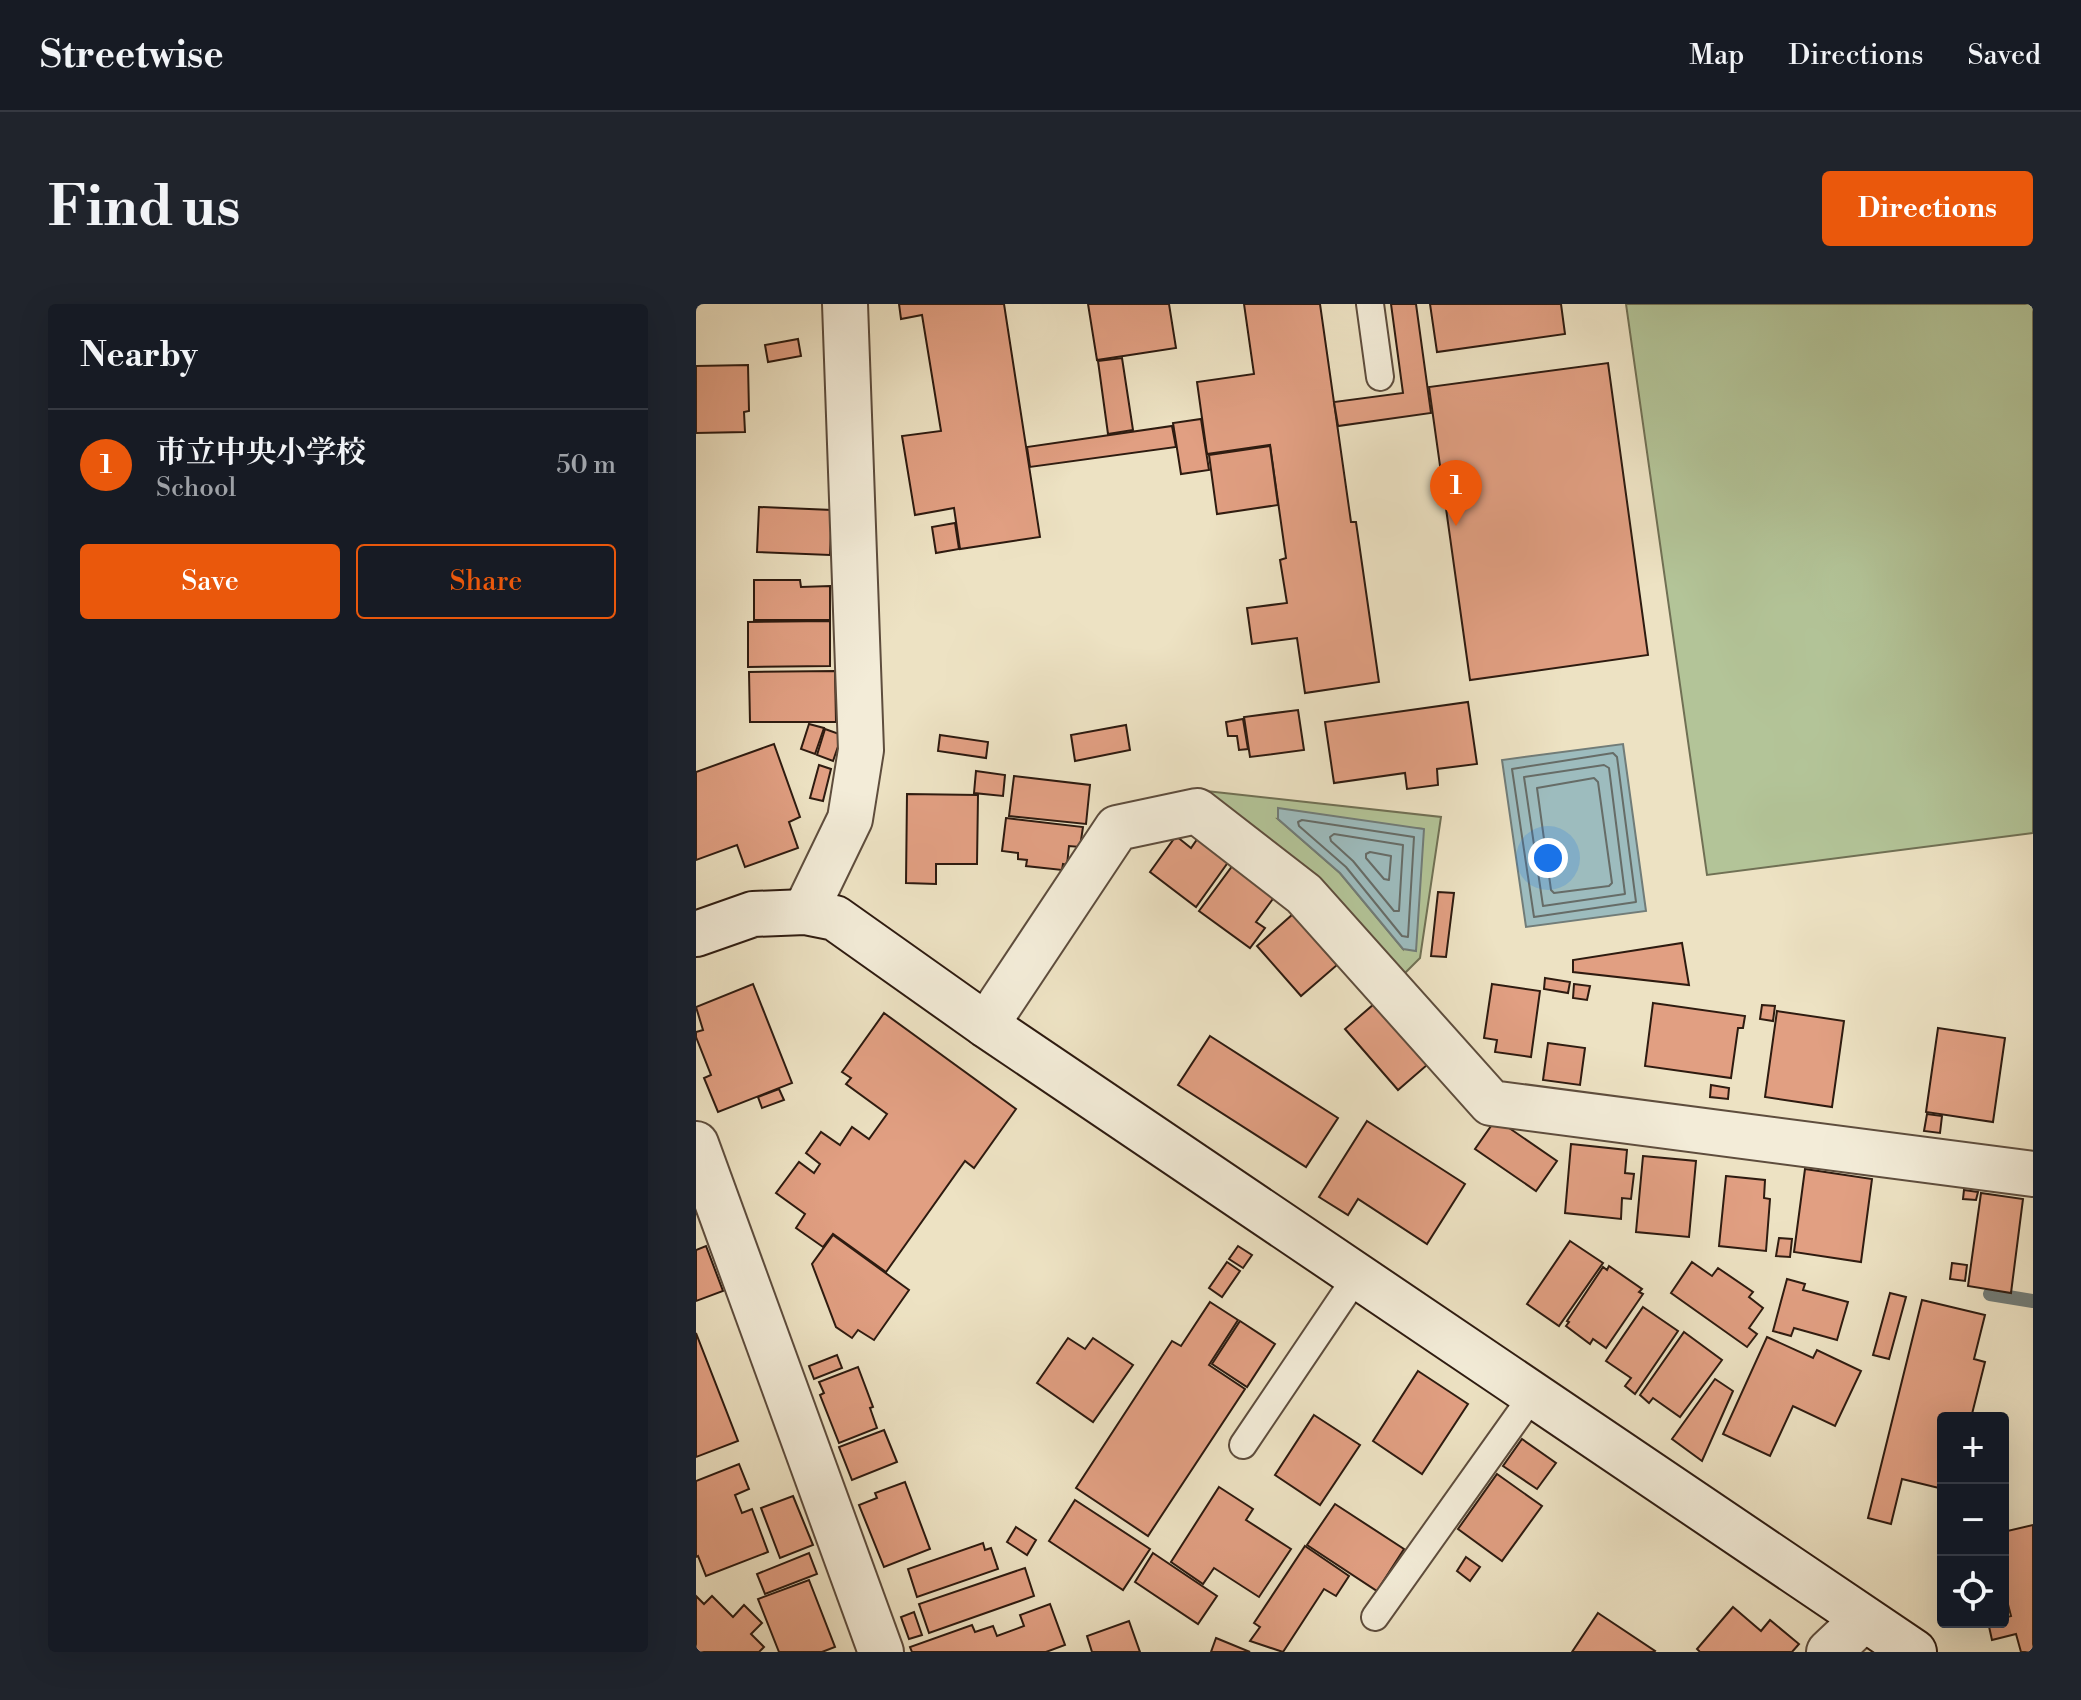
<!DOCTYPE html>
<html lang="en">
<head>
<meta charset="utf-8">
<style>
	body { margin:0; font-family:"Libre Bodoni","Noto Serif JP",serif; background:#20242c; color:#f1f3f6 }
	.controls { position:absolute; right:24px; bottom:24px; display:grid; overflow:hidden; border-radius:8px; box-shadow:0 8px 32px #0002 }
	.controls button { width:72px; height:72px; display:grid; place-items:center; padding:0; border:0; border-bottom:2px solid #363941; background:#171b24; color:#f1f3f6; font:40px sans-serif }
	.you { position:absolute; left:852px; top:554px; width:28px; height:28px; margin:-20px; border:6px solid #fff; border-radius:50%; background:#1a73e8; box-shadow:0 0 0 12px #1a73e833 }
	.badge { display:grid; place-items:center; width:52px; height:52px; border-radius:50%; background:#ea580c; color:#fff; font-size:26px; font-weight:700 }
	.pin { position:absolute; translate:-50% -66px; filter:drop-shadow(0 2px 4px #0008) }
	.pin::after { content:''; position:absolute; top:42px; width:28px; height:24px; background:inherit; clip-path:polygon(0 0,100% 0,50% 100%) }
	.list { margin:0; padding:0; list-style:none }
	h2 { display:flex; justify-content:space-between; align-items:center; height:104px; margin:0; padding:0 32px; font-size:34px }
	h2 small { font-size:26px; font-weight:400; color:#9ea1a6 }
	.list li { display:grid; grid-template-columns:52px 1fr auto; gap:24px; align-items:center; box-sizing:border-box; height:112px; padding:0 32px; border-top:2px solid #363941 }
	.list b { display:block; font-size:30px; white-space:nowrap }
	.list p { margin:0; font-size:26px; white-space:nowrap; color:#9ea1a6 }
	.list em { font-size:26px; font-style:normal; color:#9ea1a6 }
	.actions { display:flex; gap:16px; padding:24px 32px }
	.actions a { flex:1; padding:18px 0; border:2px solid #ea580c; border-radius:8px; text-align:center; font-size:28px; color:#ea580c }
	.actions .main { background:#ea580c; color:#fff }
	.icon { flex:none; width:44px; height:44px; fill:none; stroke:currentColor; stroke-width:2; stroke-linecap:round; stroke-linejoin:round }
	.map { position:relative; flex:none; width:1337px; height:1348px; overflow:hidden; border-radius:8px }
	header { display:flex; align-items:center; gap:48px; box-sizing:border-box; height:112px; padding:0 40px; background:#171b24; border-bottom:2px solid #363941 }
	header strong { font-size:38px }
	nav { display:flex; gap:44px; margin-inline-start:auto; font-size:28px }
	.intro { display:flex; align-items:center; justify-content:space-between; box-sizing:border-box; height:192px; padding:0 48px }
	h1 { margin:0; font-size:56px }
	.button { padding:20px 36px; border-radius:8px; background:#ea580c; color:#fff; font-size:28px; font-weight:700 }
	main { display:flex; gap:48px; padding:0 48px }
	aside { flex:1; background:#171b24; border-radius:8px; box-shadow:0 8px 32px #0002 }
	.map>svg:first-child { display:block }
</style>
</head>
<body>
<header>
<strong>Streetwise</strong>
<nav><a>Map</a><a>Directions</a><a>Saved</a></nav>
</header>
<div class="intro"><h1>Find us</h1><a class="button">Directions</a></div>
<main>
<aside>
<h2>Nearby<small></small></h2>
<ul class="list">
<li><span class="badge">1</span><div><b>市立中央小学校</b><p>School</p></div><em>50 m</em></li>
</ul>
<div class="actions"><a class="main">Save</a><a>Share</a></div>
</aside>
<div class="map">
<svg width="1337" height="1348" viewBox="0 0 1337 1348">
	<rect width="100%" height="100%" fill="#ede2c3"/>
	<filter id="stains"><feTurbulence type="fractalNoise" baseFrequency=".0025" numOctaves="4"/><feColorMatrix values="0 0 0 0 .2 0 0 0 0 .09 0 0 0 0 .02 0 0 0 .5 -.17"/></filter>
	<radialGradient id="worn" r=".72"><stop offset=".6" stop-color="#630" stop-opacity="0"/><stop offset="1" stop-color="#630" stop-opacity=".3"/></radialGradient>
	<!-- green -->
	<g fill="#b3c498" stroke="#707054" stroke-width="2" fill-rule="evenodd">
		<path d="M930 0H1337V529L1011 571Z"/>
		<path d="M510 487 745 513 724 654 707 671 624 579ZM582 515 727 525 707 645 644 569Z"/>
	</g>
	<!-- water -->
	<g fill="#9dbcbe" stroke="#717c78" stroke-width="2">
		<path d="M927 440 950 607 830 623 806 456Z"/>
		<path d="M582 504 728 525 720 647 707 645 644 569 582 515Z"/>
	</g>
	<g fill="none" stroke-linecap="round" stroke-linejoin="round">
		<!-- shore -->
		<g stroke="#666c67" stroke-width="2">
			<path d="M917 449 921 453 940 598 838 613 816 465Z"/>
			<path d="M908 461 913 464 929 590 847 602 828 473Z"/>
			<path d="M898 474 902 478 916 579 913 582 858 589 855 586 841 484Z"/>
			<path d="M606 516 718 533 712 633 706 632 650 563 603 522 602 518Z"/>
			<path d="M638 530 707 541 703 607H698L657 557 635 537 634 533Z"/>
			<path d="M674 548 695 552 693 576 688 575 670 554V550Z"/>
		</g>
		<!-- stream -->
		<path stroke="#717c78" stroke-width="14" d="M1294 990 1337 997"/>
	</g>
	<!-- building -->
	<g fill="#e19f82" stroke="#2e1b10" stroke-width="2">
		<path d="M203 0H308L344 233 264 245 258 204 219 211 206 132 245 127 226 11 205 15Z"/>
		<path d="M392 0H473L480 44 401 56Z"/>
		<path d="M548 0H624L655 218H660L683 378 609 389 601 334 556 340 551 304 591 299 584 256 590 254 574 141 511 150 501 78 558 70Z"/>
		<path d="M695 0H720L735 109 642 122 638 98 707 89Z"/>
		<path d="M734 0H865L869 30 741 48Z"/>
		<path d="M102 35 105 52 72 58 69 41Z"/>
		<path d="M426 54 437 126 412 130 402 57Z"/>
		<path d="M912 59 952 351 774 376 733 83Z"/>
		<path d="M52 61 53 107 48 108 49 128 0 129V62Z"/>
		<path d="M505 115 513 166 485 170 477 119Z"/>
		<path d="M476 122 480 143 334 163 331 143Z"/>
		<path d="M574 142 582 201 521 210 513 151Z"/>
		<path d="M63 203 136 206 134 251 61 248Z"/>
		<path d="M259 219 263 245 240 249 236 223Z"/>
		<path d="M58 276H104L105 283 134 282V316H58Z"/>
		<path d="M134 317V362L52 363V318Z"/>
		<path d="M139 367 140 418H54L53 368Z"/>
		<path d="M772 398 781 460 741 465 742 481 711 485 709 469 638 479 629 418Z"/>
		<path d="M602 406 608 446 554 453 548 413Z"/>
		<path d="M547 415 552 445 543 446 541 432H532L530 418Z"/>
		<path d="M113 420 128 424 119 450 105 445Z"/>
		<path d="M430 421 434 446 379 457 375 431Z"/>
		<path d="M129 425 146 431 137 457 121 451Z"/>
		<path d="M244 431 292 438 290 454 242 447Z"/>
		<path d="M78 440 104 513 93 518 102 544 49 563 41 541 0 556V468Z"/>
		<path d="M123 461 135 465 127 497 114 494Z"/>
		<path d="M280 467 309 471 307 492 278 489Z"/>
		<path d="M318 472 394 481 390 520 313 512Z"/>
		<path d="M211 490 282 491 281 560H240V580L210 579Z"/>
		<path d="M310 514 387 523 384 543 373 542 371 561 367 560 366 566 330 562 331 556 322 555V549L306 547Z"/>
		<path d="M480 532 495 544 502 534 533 557 500 603 454 568Z"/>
		<path d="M537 561 579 592 560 618 569 624 554 644 503 607Z"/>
		<path d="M742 588 758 589 750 653 735 652Z"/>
		<path d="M597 610 641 661 605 692 561 642Z"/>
		<path d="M986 639 993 681 877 668V656Z"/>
		<path d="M849 674 874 678 872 689 848 685Z"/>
		<path d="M57 680 96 779 22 808 8 774 15 771 0 733V728L7 726 0 703Z"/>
		<path d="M796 680 844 687 835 753 799 748 801 736 788 734Z"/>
		<path d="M878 680 894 682 891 696 877 694Z"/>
		<path d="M957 699 1049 712 1047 724H1042L1035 774 949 762Z"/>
		<path d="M678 700 731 761 702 786 649 725Z"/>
		<path d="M1066 701 1079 702 1077 717 1064 715Z"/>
		<path d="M1081 707 1148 717 1136 803 1069 793Z"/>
		<path d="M188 709 320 805 278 864 269 857 190 968 137 930 127 943 100 924 109 910 80 889 103 858 118 869 124 860 110 849 125 828 144 841 156 823 173 835 191 810 150 780 155 774 146 768Z"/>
		<path d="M1242 724 1309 734 1297 818 1230 808Z"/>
		<path d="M514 732 642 814 610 863 482 781Z"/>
		<path d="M852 739 889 744 884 781 847 776Z"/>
		<path d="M1015 781 1033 784 1032 795 1014 793Z"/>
		<path d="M83 785 88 796 66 804 62 793Z"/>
		<path d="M1231 810 1246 812 1244 829 1228 827Z"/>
		<path d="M800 815 861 857 840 887 779 845Z"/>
		<path d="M671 817 769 880 731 940 662 895 652 911 623 893Z"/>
		<path d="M875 840 931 846 929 869 938 870 935 895 926 894 925 915 869 909Z"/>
		<path d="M947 852 1000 857 993 933 940 928Z"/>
		<path d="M1109 865 1176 875 1165 958 1098 948Z"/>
		<path d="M1030 872 1069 876 1068 894 1074 895 1070 947 1023 942Z"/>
		<path d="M1268 886 1282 888 1280 896 1267 895Z"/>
		<path d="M1285 889 1327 895 1315 989 1272 982Z"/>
		<path d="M137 931 213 986 178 1036 162 1026 156 1034 140 1023 116 960Z"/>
		<path d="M1083 934 1096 935 1094 953 1080 952Z"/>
		<path d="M874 937 907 959 863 1022 831 1000Z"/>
		<path d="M10 942 27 987 0 997V946Z"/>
		<path d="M542 942 556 951 547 964 533 955Z"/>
		<path d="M531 958 544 967 526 993 513 984Z"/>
		<path d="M996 958 1016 972 1022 964 1057 988 1053 993 1067 1004 1053 1024 1061 1030 1051 1043 975 989Z"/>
		<path d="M1256 959 1271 961 1269 977 1254 975Z"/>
		<path d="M913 962 946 985 943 988 947 990 910 1044 897 1035 894 1040 870 1022 873 1018 871 1017 907 963 911 966Z"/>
		<path d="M1091 975 1109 980 1107 986 1152 998 1141 1036 1098 1024 1095 1032 1077 1027Z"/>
		<path d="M1194 989 1210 993 1193 1055 1177 1051Z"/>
		<path d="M1226 996 1289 1011 1278 1055 1289 1058 1275 1114H1247V1185L1206 1175 1195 1220 1172 1214Z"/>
		<path d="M514 998 542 1016 513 1061 549 1085 452 1232 380 1184 476 1037 485 1042Z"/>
		<path d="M947 1003 982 1027 939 1090 929 1082 935 1074 910 1057Z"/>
		<path d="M544 1017 579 1040 551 1083 516 1060Z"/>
		<path d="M988 1028 1026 1056 984 1113 957 1094 953 1099 944 1091Z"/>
		<path d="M0 1029 42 1137 0 1153Z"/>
		<path d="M1071 1033 1117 1054 1121 1046 1165 1067 1139 1122 1097 1102 1074 1152 1027 1130Z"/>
		<path d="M372 1034 389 1045 397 1034 437 1061 397 1118 341 1079Z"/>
		<path d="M141 1051 146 1064 118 1075 113 1062Z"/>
		<path d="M162 1063 177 1103 174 1104 181 1124 143 1139 124 1091 128 1089 123 1078Z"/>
		<path d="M722 1067 772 1100 726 1170 677 1137Z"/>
		<path d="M1019 1075 1037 1087 1006 1157 976 1135Z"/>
		<path d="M618 1111 664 1141 624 1201 579 1171Z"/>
		<path d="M188 1126 201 1158 156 1176 143 1143Z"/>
		<path d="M826 1135 860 1159 841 1185 807 1162Z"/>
		<path d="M43 1160 53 1185 39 1191 46 1209 56 1205 72 1248 10 1272 2 1252 0 1253V1177Z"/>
		<path d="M801 1170 846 1202 806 1257 762 1225Z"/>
		<path d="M209 1178 234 1245 188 1263 163 1201 181 1194 179 1189Z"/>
		<path d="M523 1183 557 1205 550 1216 595 1245 563 1293 518 1264 507 1280 475 1258Z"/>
		<path d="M97 1192 117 1241 84 1254 65 1204Z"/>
		<path d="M379 1196 454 1245 427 1286 353 1237Z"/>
		<path d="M639 1200 708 1245 681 1287 611 1241Z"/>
		<path d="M1337 1221V1348H1325L1320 1330 1296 1336 1292 1318H1307V1314L1315 1312 1307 1281V1228Z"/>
		<path d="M320 1223 340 1236 331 1251 311 1238Z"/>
		<path d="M287 1239 289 1246 295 1244 302 1265 221 1293 212 1265Z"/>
		<path d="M609 1242 653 1272 640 1292 628 1285 587 1348 554 1337 564 1323 558 1319Z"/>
		<path d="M113 1249 121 1270 69 1290 61 1270Z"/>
		<path d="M457 1249 521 1292 502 1320 439 1278Z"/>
		<path d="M770 1253 784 1263 774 1277 761 1267Z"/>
		<path d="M329 1264 338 1292 233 1329 223 1300Z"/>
		<path d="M113 1276 139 1343 126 1348H83L62 1295Z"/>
		<path d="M0 1292 8 1300 16 1292 37 1313 48 1301 66 1319 55 1330 68 1343 63 1348H0Z"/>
		<path d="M354 1300 369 1341 350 1348H216L214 1343 276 1321 279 1328 297 1322 301 1332 328 1322 324 1311Z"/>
		<path d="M1037 1303 1065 1327 1074 1316 1103 1340 1096 1348H1004L1001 1345Z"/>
		<path d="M218 1308 226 1331 213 1335 205 1313Z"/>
		<path d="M902 1309 959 1347 958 1348H876Z"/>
		<path d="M433 1317 444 1348H396L391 1332Z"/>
		<path d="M520 1334 554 1348H515Z"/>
	</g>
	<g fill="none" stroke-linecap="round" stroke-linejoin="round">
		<defs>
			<g id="lane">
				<path d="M674 0 684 73"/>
				<path d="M547 1141 661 972"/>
				<path d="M679 1313 837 1091"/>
			</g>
			<g id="street">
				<path d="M109 608 154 515 165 446 149 0"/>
				<path d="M290 721 421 524 501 507 608 590 795 799 1337 870"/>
				<path d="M0 840 185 1348"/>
				<path d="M1133 1348 1168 1315"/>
			</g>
			<path id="secondary" d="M0 630 57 610 109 608 139 614 290 721 1218 1348"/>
		</defs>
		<!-- lane casing -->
		<use href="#lane" stroke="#5e4d3d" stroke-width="30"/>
		<!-- street casing -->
		<use href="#street" stroke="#5e4d3d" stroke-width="48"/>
		<!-- secondary casing -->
		<use href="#secondary" stroke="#2e1b10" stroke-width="48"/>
		<!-- lane -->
		<use href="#lane" stroke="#f3ecd8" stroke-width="26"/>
		<!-- street -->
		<use href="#street" stroke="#f3ecd8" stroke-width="44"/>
		<!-- secondary -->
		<use href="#secondary" stroke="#f3ecd8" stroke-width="44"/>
	</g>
	<rect width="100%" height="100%" filter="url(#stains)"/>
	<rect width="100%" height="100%" fill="url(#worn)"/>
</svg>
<div class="controls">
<button>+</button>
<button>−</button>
<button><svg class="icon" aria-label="locate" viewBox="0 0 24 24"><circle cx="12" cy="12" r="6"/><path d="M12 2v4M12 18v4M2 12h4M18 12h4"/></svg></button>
</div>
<div class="you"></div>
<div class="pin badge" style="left:760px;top:222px">1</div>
</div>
</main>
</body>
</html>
